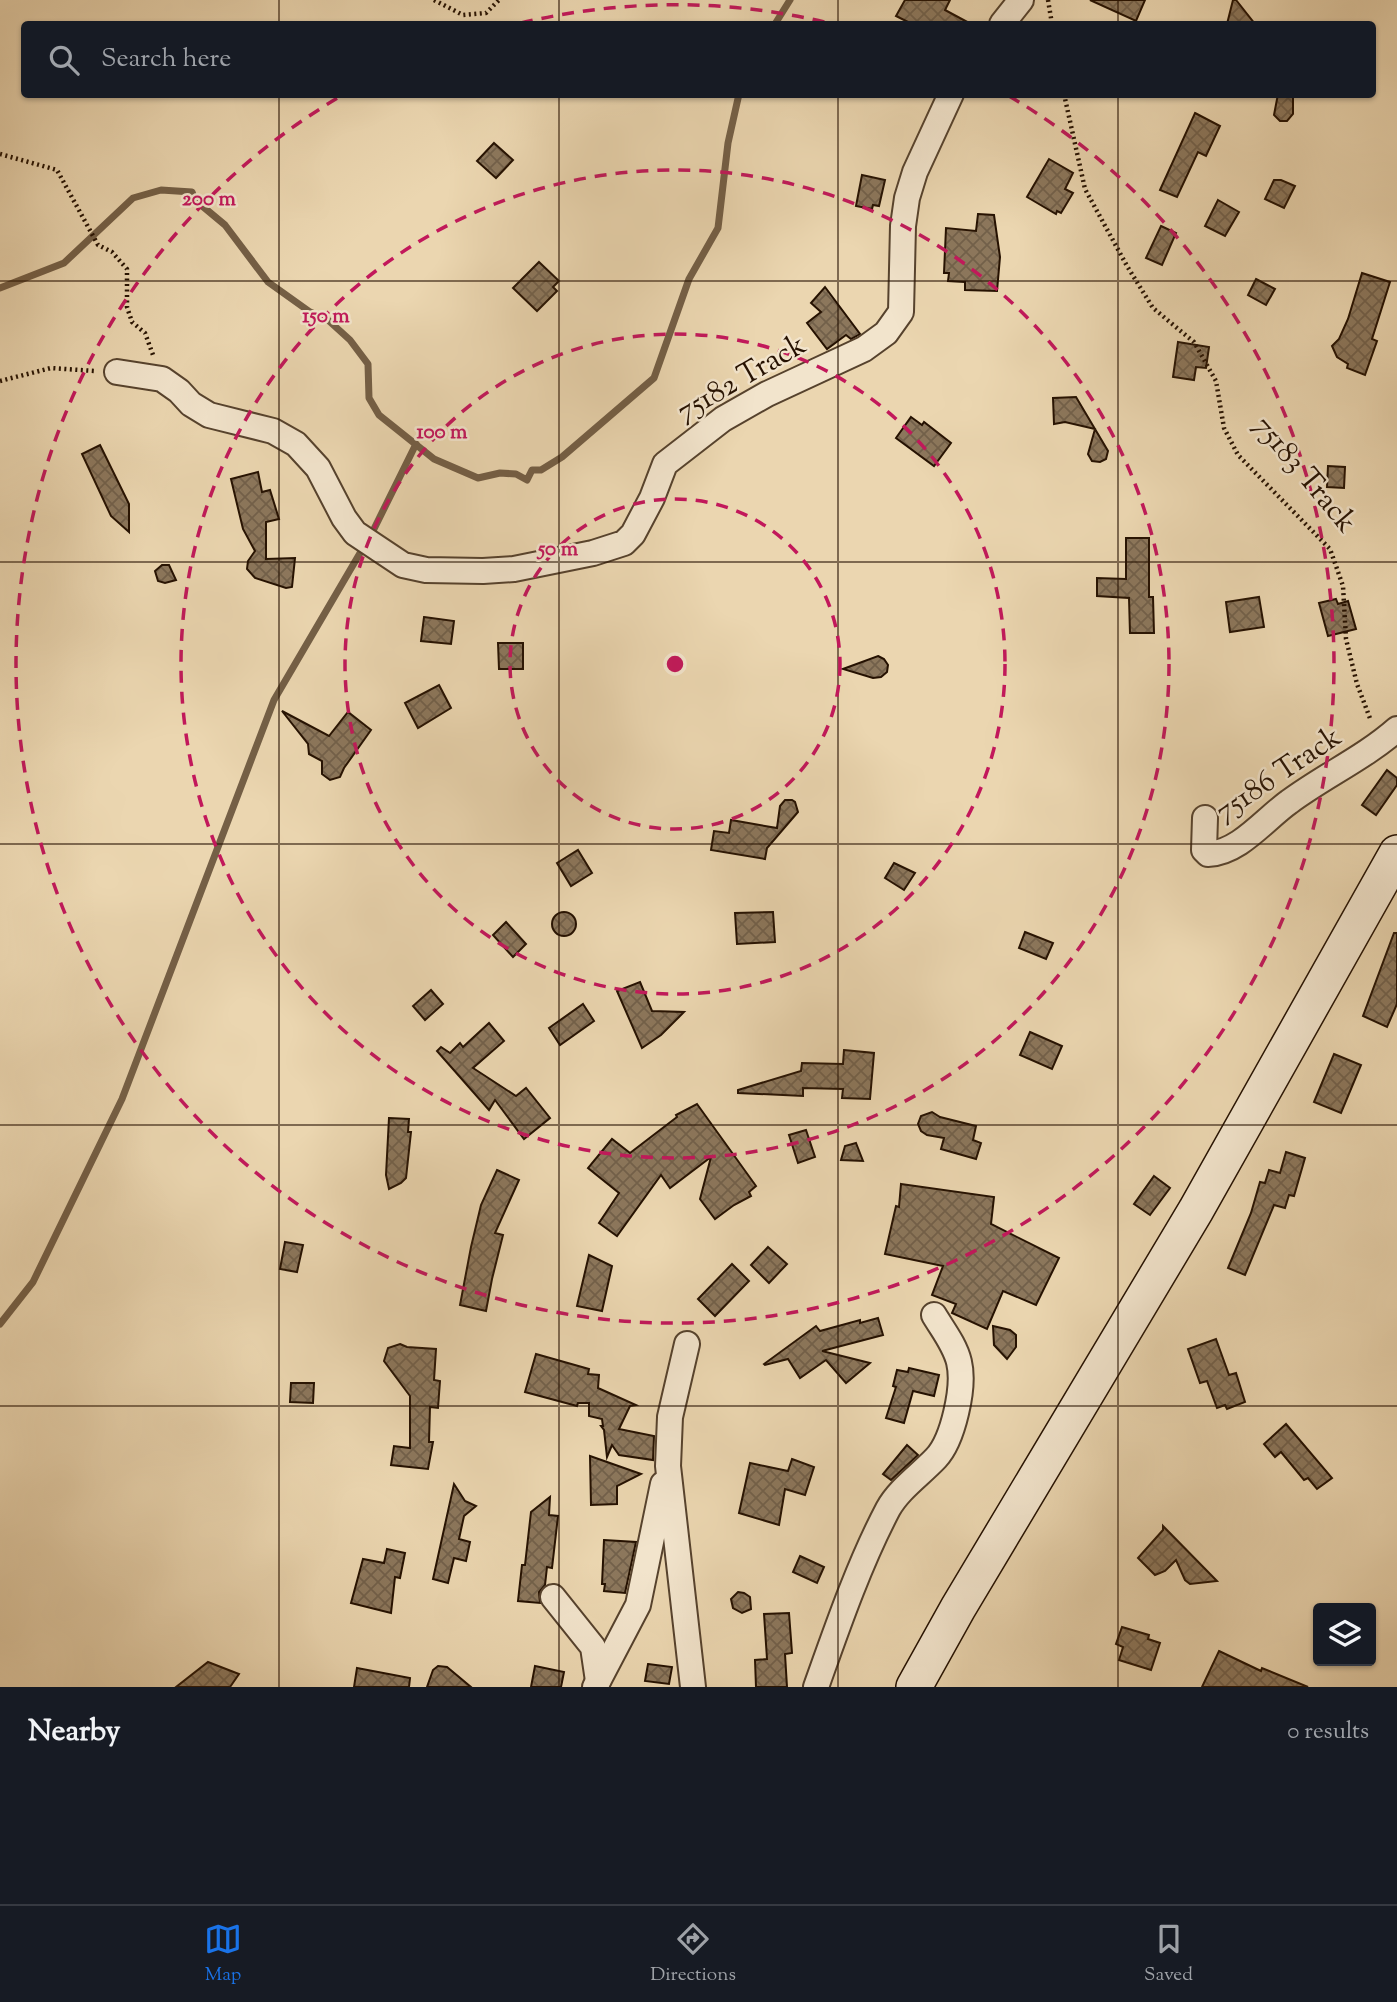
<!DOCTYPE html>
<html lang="en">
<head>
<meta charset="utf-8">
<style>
	body { margin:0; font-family:"Sorts Mill Goudy",serif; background:#20242c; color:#f1f3f6 }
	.controls { position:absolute; right:21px; bottom:21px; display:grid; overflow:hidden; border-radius:7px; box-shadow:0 2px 5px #0004 }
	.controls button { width:63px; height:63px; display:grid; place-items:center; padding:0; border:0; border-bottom:2px solid #363941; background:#171b24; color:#f1f3f6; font:35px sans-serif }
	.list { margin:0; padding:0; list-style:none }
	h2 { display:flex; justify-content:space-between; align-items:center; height:91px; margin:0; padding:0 28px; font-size:30px }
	h2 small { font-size:23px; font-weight:400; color:#9ea1a6 }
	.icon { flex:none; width:38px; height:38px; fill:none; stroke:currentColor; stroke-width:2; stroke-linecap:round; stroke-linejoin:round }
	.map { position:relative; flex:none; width:1397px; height:1687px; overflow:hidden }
	.search { position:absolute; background:#171b24; box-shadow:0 2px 5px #0004; left:21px; right:21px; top:21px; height:77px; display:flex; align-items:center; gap:18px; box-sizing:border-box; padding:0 24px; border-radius:7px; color:#9ea1a6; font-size:26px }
	.sheet { height:217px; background:#171b24 }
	nav { display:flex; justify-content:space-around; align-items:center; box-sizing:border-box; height:98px; border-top:2px solid #363941; background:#171b24; font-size:19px; color:#9ea1a6 }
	nav a { display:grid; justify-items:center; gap:4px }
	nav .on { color:#1a73e8 }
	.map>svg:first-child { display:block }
</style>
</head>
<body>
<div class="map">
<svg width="1397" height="1687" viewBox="0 0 1397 1687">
	<defs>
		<pattern id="building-cross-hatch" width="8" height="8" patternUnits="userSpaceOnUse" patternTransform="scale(1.75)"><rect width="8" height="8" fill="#8c775c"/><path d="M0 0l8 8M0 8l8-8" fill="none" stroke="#72604a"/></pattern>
	</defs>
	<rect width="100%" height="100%" fill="#ebd6b0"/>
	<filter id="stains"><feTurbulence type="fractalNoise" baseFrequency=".00286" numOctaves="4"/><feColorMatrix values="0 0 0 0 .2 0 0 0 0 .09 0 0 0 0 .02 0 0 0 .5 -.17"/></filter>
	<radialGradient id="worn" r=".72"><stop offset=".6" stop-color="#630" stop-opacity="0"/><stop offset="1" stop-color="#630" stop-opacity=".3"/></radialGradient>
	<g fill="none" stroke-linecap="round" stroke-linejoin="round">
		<!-- stream -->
		<g stroke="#745f46" stroke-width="7">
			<path d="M775 24 790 0"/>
			<path d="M0 288 64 263 133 198 161 190 192 192 195 200 225 225 268 282 310 312 328 320 350 340 368 364 369 398 379 415 434 459 478 478 500 473 516 474 527 480 532 470H541L562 457 654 378 689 279 718 228 728 143 739 94"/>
			<path d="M371 535 416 444"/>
			<path d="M0 1324 33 1282 122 1099 274 700 363 548"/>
		</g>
	</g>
	<!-- building -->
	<g fill="url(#building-cross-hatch)" stroke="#251101" stroke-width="2">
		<path d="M905 0H950L945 10 971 24H912L896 16Z"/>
		<path d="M1090 0H1145L1136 21Z"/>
		<path d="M1233 0H1236L1255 24H1227Z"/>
		<path d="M1278 94H1293V114L1287 121H1280L1274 115Z"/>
		<path d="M1195 113 1220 126 1206 156 1198 152 1177 197 1160 190Z"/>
		<path d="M494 143 513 160 496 178 477 161Z"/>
		<path d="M1049 159 1073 173 1065 189 1073 193 1061 213 1057 211 1056 214 1027 197Z"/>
		<path d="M862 175 885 180 879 206 873 205 872 209 856 206Z"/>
		<path d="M1274 180H1281L1295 186 1284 208 1265 199Z"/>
		<path d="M1218 200 1239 212 1225 236 1205 226Z"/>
		<path d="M978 214 994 215 1000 257 997 291 965 290V282L948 281 949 273H944L946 228 976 231Z"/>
		<path d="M1161 226 1176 233 1162 265 1146 258Z"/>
		<path d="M539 262 559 281 553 287 557 291 537 311 513 288Z"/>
		<path d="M1362 273 1390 282 1372 339 1377 341 1365 375 1347 368 1348 364 1337 357 1332 346 1339 339 1348 319Z"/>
		<path d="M1256 279 1275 289 1266 305 1248 295Z"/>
		<path d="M825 287 860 334 851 339 846 335 827 349 807 323 821 312 811 303Z"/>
		<path d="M1178 342 1209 347 1206 368 1196 367 1194 380 1173 377Z"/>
		<path d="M1076 397 1108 451 1106 459 1100 462 1092 461 1088 454 1095 429 1065 422 1054 424 1053 398Z"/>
		<path d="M911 417 922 425 924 422 951 443 934 466 896 438Z"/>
		<path d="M100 445 129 504V532L111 516 82 454Z"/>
		<path d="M1328 466 1345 467 1344 488 1327 487Z"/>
		<path d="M258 472 262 492 270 490 279 519 266 522V559L295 558 292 587 286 588 255 578 247 569 248 561 255 551 243 529 231 479Z"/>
		<path d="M1126 538H1149V597H1153L1154 633H1130L1129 598 1097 596V578L1126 579Z"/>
		<path d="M162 565H169L176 580 165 583 158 581 155 571Z"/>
		<path d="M1259 597 1264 627 1230 632 1226 602Z"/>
		<path d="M1336 599 1338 604 1348 601 1356 629 1328 636 1319 603Z"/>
		<path d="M424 617 454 621 451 644 421 641Z"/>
		<path d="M498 643H523V669H499Z"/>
		<path d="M878 656 884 659 888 665 887 672 881 677 873 678 843 669Z"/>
		<path d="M439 685 451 708 418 728 405 703Z"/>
		<path d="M282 711 329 736 348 712 371 730 344 768 340 777 330 780 322 774V761L309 754 308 744Z"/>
		<path d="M1387 770 1397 778V785L1376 815 1362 805Z"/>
		<path d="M785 800H792L795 802 798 812 767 848 765 859 711 850 714 831 729 833 731 820 777 828 780 806Z"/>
		<path d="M578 850 592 873 571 886 557 863Z"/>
		<path d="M894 863 915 873 904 890 885 878Z"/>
		<path d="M773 912 775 942 737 944 735 913Z"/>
		<circle cx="564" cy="924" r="12"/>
		<path d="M506 922 526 944 513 957 493 935Z"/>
		<path d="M1025 932 1053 943 1046 959 1019 948Z"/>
		<path d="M1394 933H1397V1004L1387 1027 1363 1016Z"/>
		<path d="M640 982 652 1011 684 1012 661 1035 642 1048 617 991Z"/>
		<path d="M431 990 443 1004 425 1020 413 1006Z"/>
		<path d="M583 1004 594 1021 560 1045 549 1028Z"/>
		<path d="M489 1023 504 1041 473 1068 516 1096 526 1088 550 1118 524 1139 495 1100 489 1110 437 1051 441 1047 450 1053 460 1043 463 1047Z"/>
		<path d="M1030 1032 1062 1046 1052 1069 1020 1055Z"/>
		<path d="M844 1050 874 1053 870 1099 842 1098 843 1089 803 1088V1096L738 1093V1090L801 1071 802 1063 843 1064Z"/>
		<path d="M1334 1054 1361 1065 1341 1113 1314 1102Z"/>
		<path d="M697 1104 756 1186 749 1192 751 1196 734 1205 715 1219 700 1199 711 1157 670 1188 661 1175 617 1236 599 1223 619 1193 588 1168 612 1139 630 1153 677 1117 676 1115Z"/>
		<path d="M932 1112 940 1117 976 1126 973 1140 981 1143 976 1159 941 1149 944 1138 927 1135 921 1131 918 1124 921 1116Z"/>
		<path d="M389 1118 409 1119 408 1132H411L406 1178 401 1183 389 1189 386 1175Z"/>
		<path d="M806 1130 815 1157 798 1163 789 1135Z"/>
		<path d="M856 1143 863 1161 841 1160 845 1146Z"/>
		<path d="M1286 1152 1305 1158 1294 1196 1289 1195 1285 1208 1274 1205 1245 1275 1228 1268 1251 1213 1260 1182 1265 1183 1269 1170 1280 1173Z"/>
		<path d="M497 1170 519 1180 495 1233 503 1235 492 1279 486 1311 460 1305 471 1247 481 1205Z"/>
		<path d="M1154 1176 1170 1188 1150 1215 1134 1204Z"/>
		<path d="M901 1184 994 1197 991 1224 1059 1258 1036 1305 1003 1291 987 1329 952 1313 956 1304 932 1295 943 1266 885 1254 896 1206 899 1207Z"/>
		<path d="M285 1242 303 1245 297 1272 280 1269Z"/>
		<path d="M768 1247 787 1264 769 1283 751 1265Z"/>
		<path d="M589 1255 612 1266 602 1311 577 1306Z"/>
		<path d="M732 1264 749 1281 715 1316 698 1299Z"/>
		<path d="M878 1318 883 1335 822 1351 870 1363 846 1383 826 1360 800 1378 788 1359 765 1365 764 1364 816 1326 820 1331 860 1320V1323Z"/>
		<path d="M993 1326 1010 1330 1016 1335V1347L1007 1359 994 1345Z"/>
		<path d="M1216 1339 1229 1375 1236 1373 1245 1402 1227 1409 1225 1405 1217 1408 1207 1381 1200 1383 1188 1349Z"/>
		<path d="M400 1344 407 1347 436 1349 434 1380 440 1381 438 1408 430 1407 429 1442H433L428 1469 391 1465 394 1446 410 1448V1396L384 1361 388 1348Z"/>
		<path d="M536 1354 589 1369 588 1374 599 1375 598 1388 636 1405 630 1406 619 1429 654 1436 653 1460 619 1455 612 1445 607 1457 604 1430 601 1426H603L602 1419 589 1416V1403H578L577 1406 525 1392Z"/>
		<path d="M909 1368 939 1375 934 1396 913 1391 904 1423 886 1418 896 1387 893 1386 897 1370 908 1372Z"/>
		<path d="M291 1383H314L313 1403 290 1402Z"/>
		<path d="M1286 1424 1332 1478 1317 1489 1308 1478 1304 1480 1281 1452 1275 1457 1264 1444Z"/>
		<path d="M907 1445 918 1455 891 1480 883 1474Z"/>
		<path d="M590 1456 641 1474 617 1486V1504L591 1505Z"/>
		<path d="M792 1459 814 1467 805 1495 785 1489 779 1525 739 1513 750 1463 788 1471Z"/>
		<path d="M454 1484 465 1501 476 1506 464 1516 459 1539 470 1542 466 1561 454 1558 448 1583 433 1579Z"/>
		<path d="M550 1497 549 1515 558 1516 552 1568 547 1567 545 1585 539 1592 540 1603 518 1601 522 1565H525L531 1512Z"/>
		<path d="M1163 1526 1217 1581 1190 1584 1185 1580 1176 1560 1165 1571 1155 1575 1138 1558 1163 1530Z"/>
		<path d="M604 1540 636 1542 625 1593 604 1591 605 1584H602Z"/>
		<path d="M387 1549 405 1553 400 1578 395 1577 391 1613 351 1603 363 1559 384 1563Z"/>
		<path d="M800 1556 824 1567 817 1583 793 1572Z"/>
		<path d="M738 1592 744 1593 750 1597 751 1609 742 1613 733 1608 731 1599Z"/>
		<path d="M789 1613 792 1653 785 1654 787 1687H756L755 1660 767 1659 764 1614Z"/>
		<path d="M1122 1627 1149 1635 1148 1639 1160 1643 1151 1670 1119 1660 1123 1647 1116 1644Z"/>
		<path d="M1219 1651 1261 1671 1262 1668 1308 1687H1202Z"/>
		<path d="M208 1662 239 1674 230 1687H176Z"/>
		<path d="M648 1664 672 1667 669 1684 645 1681Z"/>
		<path d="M438 1666 447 1667 471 1687H427L433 1670Z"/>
		<path d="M535 1666 564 1672 561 1687H531Z"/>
		<path d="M357 1668 410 1678 409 1687H354Z"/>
	</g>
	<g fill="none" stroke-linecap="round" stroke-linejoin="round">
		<defs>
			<g id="street">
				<path d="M1002 24 1021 0"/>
				<path d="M117 372 162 379 179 391 191 404 209 415 273 431 296 444 318 468 344 518 355 533 403 565 426 570 483 571 514 569 593 553 624 543 633 534 652 498 665 464 723 419 767 394 864 349 886 333 901 312 903 226 907 198 915 172 951 94"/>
				<path d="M1205 818 1204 850 1208 854C1239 853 1265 819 1289 802 1324 776 1364 758 1397 729"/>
				<path d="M687 1344 670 1417 668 1466 693 1687"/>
				<path d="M553 1597 593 1647 598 1681"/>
				<path d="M595 1687 638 1605 663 1484"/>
				<path d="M816 1687C837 1628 859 1564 888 1509 899 1489 920 1475 936 1458 953 1440 965 1387 959 1362 955 1345 943 1330 934 1315"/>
			</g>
			<path id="secondary" d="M914 1687 958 1608 1196 1210 1397 853"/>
		</defs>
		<!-- street casing -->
		<use href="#street" stroke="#56422d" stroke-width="28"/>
		<!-- secondary casing -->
		<use href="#secondary" stroke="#251101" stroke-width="38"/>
		<!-- path -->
		<g stroke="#251101" stroke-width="4.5" stroke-dasharray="2 3.5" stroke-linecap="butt">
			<path d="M434 0 463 15 486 13 499 0"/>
			<path d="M1048 0 1052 24"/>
			<path d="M1064 94 1085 189 1127 266 1153 308 1194 342 1216 381 1224 428 1238 455 1330 549 1343 586 1346 639 1357 684 1371 721"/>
			<path d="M0 154 57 170 98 245 112 252 127 269V307L132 322 145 333 153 355"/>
			<path d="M0 381 51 368 95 371"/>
		</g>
		<!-- street -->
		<use href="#street" stroke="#f2e4cc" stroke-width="24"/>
		<!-- secondary -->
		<use href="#secondary" stroke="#f2e4cc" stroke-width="35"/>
	</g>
	<!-- grid -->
	<path fill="none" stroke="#251101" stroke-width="2" stroke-opacity="0.55" d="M279 0V24M559 0V24M838 0V24M1118 0V24M279 94V1687M559 94V1687M838 94V1687M1118 94V1687M0 281H1397M0 562H1397M0 844H1397M0 1125H1397M0 1406H1397"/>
	<!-- distance rings -->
	<g fill="none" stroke="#c2185b" stroke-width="3.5" stroke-dasharray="12 9">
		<circle cx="675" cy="664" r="165"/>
		<circle cx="675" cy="664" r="330"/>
		<circle cx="675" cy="664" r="494"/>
		<path d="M521 23A659 659 0 0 1 829 23M1009 96A659 659 0 1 1 341 96"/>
	</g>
	<g text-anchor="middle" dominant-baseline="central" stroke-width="5" stroke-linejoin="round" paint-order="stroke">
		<!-- street labels -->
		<g font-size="30" fill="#251101" stroke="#f2e4cc">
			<text transform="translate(742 379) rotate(-30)">75182 Track</text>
			<text transform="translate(1304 475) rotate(50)">75183 Track</text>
			<text transform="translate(1279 775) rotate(-34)">75186 Track</text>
		</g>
	</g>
	<circle cx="675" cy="664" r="10" fill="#c2185b" stroke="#f2e4cc" stroke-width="3.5"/>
	<g font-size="21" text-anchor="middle" font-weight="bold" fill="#c2185b" stroke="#f2e4cc" stroke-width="5" stroke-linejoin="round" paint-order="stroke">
		<text x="209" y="205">200 m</text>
		<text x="326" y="322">150 m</text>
		<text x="442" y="438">100 m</text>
		<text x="558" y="555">50 m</text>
	</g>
	<rect width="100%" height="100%" filter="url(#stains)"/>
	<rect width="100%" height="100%" fill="url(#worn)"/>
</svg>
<div class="controls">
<button><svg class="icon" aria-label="layers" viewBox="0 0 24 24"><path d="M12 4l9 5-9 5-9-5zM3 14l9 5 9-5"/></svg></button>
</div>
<div class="search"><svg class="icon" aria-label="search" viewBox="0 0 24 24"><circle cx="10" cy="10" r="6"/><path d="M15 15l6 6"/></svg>Search here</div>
</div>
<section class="sheet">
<h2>Nearby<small>0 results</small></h2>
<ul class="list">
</ul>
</section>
<nav>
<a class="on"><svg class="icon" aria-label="map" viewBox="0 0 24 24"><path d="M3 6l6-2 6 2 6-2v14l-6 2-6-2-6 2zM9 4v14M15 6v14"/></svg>Map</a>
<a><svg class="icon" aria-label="directions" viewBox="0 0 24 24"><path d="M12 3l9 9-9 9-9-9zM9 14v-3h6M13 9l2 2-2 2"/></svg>Directions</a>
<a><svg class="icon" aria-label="saved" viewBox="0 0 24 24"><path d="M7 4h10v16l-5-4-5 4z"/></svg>Saved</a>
</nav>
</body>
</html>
